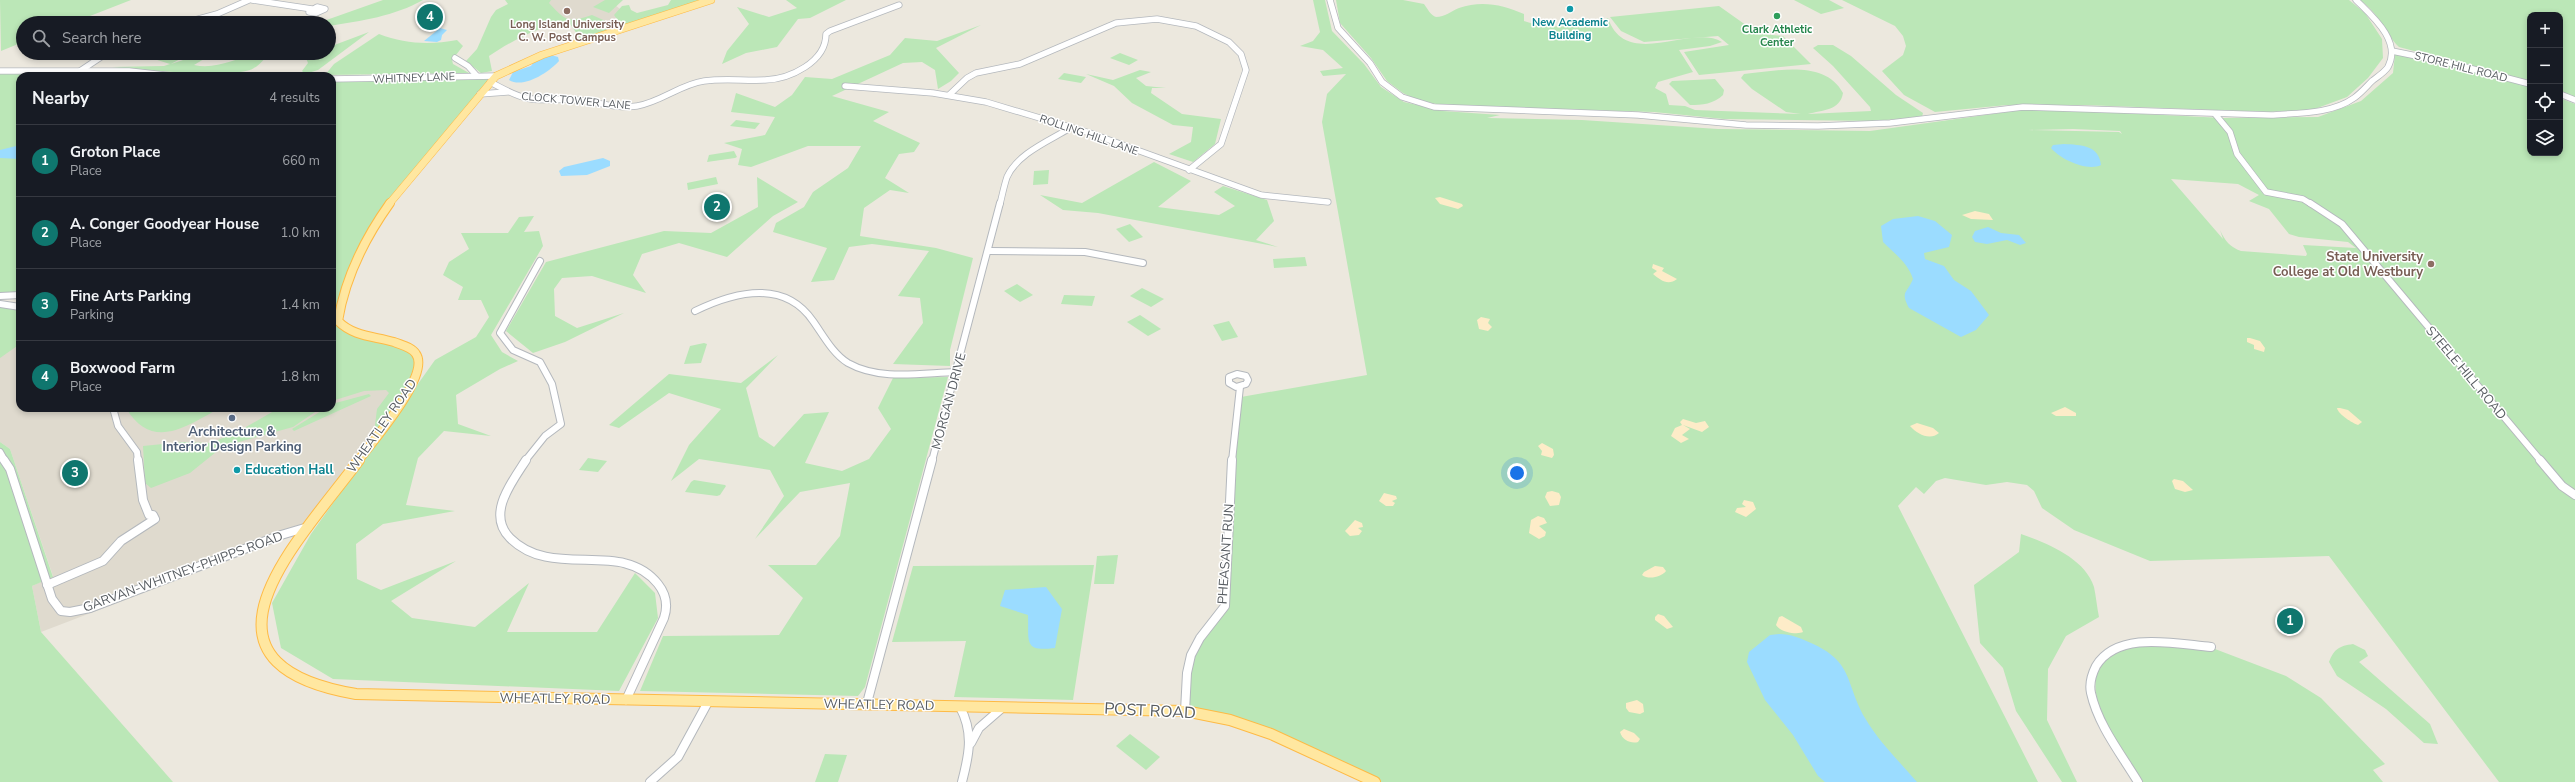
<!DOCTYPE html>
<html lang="en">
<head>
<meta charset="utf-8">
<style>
	body { margin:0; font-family:"Nunito Sans",sans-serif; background:#242831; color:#f1f3f6 }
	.controls { position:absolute; right:12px; top:12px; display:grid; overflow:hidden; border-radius:8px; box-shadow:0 2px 6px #0003 }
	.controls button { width:36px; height:36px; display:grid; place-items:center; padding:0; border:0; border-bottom:1px solid #363941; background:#171b24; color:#f1f3f6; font:20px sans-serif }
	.you { position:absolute; left:1517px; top:473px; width:14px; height:14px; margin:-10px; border:3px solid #fff; border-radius:50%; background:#1a73e8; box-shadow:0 0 0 6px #1a73e833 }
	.badge { display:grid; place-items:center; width:26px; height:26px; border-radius:50%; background:#0f766e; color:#fff; font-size:13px; font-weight:700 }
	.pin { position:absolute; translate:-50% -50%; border:2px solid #fff; box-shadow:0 1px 4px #0006 }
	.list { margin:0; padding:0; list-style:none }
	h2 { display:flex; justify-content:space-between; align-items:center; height:52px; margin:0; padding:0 16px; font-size:17px }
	h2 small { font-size:13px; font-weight:400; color:#9ea1a6 }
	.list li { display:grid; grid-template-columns:26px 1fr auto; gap:12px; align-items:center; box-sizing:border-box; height:72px; padding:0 16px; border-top:1px solid #363941 }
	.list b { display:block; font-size:15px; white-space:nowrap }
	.list p { margin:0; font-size:13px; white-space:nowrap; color:#9ea1a6 }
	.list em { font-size:13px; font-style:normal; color:#9ea1a6 }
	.icon { flex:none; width:22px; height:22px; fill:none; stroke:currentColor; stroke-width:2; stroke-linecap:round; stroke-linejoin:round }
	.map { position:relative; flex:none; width:2575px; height:782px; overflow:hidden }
	.search { position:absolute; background:#171b24; box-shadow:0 2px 6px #0003; left:16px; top:16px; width:320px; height:44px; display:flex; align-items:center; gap:10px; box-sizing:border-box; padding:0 14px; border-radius:22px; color:#9ea1a6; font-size:15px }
	.panel { position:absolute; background:#171b24; box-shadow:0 2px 6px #0003; left:16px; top:72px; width:320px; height:340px; border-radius:12px }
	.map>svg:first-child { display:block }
</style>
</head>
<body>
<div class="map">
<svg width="2575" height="782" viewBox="0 0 2575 782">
	<rect width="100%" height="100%" fill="#ece8de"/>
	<!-- education -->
	<g fill="#dfdace">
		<path d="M511 0H615L611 2 638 23 583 39 569 20Z"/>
		<path d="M332 328 410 381 297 534 41 632 32 586 53 576 10 449 0 442V356L20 335V408H332Z"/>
	</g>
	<!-- green -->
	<g fill="#bbe7b7" fill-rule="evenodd">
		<path d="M0 0H131L72 23H23V42L1 51Z"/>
		<path d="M383 0H423C395 16 361 21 329 26V23H318Z"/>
		<path d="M505 0H551L549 3C566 21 567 23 592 15L610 23 605 31 580 38 570 24C545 21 509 43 489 56L492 71 481 73 466 61 477 49 491 17 496 10 508 4Z"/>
		<path d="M605 0H623L609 13 593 7Z"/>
		<path d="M671 0H702L622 26 614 15 622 6 629 5 631 10 637 13 668 5Z"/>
		<path d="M786 0H846L810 18 798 19 777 47 746 53 722 64 727 51 749 24 737 7 769 17 797 8Z"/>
		<path d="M1313 0H1325L1332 31 1364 64 1381 87 1404 102 1443 111 1500 115 1487 118 1582 120 1718 129 1870 131 2021 110H2063L2223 118 2318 117 2361 101 2393 73 2395 54 2450 65 2530 87V153H2560V98L2575 104V782H2499L2329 556 2150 561 2074 530 2042 508 2034 491 2027 485 2007 482 1986 485 1945 478 1936 481 1924 494 1916 487 1898 506 2038 782H1375L1271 734 1185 711 1191 651 1221 616 1231 470 1241 397 1367 375 1322 122 1327 94 1346 74 1323 76 1320 71 1343 68 1323 50 1300 46 1313 41 1320 32ZM2073 129 2120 131 2122 134 2119 132 2028 130ZM2171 179 2238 184 2259 195 2249 201 2269 209 2289 234 2299 237 2348 242 2356 248 2303 245 2307 254 2306 256 2241 251C2230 247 2225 241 2220 230L2223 239Z"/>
		<path d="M1336 0H1403L1424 4C1427 8 1431 16 1436 17 1445 17 1451 11 1459 8 1482 0 1503 5 1524 14V21L1540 26 1579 27 1608 18C1626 71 1692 23 1722 42L1710 46 1679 50 1693 72 1658 82 1655 88 1666 94 1669 105 1685 106 1695 110 1801 114 1786 112 1752 89 1741 78 1744 74C1776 71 1825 59 1843 93 1840 111 1822 110 1808 114L1871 111 1870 107 1833 66 1813 48 1818 45H1833L1851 56 1896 95 1923 113 1922 117 1874 121 1724 119 1654 112 1446 106 1417 100 1403 93 1387 81 1371 58 1340 23Z"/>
		<path d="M1794 0H1829L1844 8 1821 14Z"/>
		<path d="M1842 0H2349L2365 13 2382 39 2383 58 2368 78 2347 97 2312 110 2269 112 2084 105H2007L1935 112 1904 95 1882 71 1903 55 1906 46 1903 36 1895 26Z"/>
		<path d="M2360 0H2575V97L2560 92V15H2530V82L2399 47C2384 32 2380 14 2360 0Z"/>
		<path d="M1719 6 1750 28 1762 34 1783 36 1811 64 1699 75 1684 52 1729 45 1718 36 1644 42 1621 31 1610 17Z"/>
		<path d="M981 25 936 48 959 73 951 81 938 89 935 70 922 62 903 63 832 96 889 112 873 121 920 143 914 152 899 154 885 178 909 193 890 190 864 208 860 236 936 248 973 258 950 350V366L893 364 923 323 920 298 898 296 929 251 872 244 849 247 834 280 811 282 827 248 773 232 776 223 804 207 813 192 848 168 861 146H808L751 167 738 165 742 149 724 143 765 135 775 117 731 112 736 93 775 107 792 95 805 77 832 79 890 55 905 38 937 41Z"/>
		<path d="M369 32 318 70 305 74 302 71 308 63 306 58 315 53H329V47Z"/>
		<path d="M379 34C405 44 430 45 457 40L463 46 452 60 453 64 469 73 325 75 334 64Z"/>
		<path d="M180 53H214L194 65C220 71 243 53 269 53 265 58 260 65 254 68 237 80 137 69 112 67L164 66 170 64 154 59 166 54 182 58 171 64 186 59Z"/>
		<path d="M1120 53 1138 60 1129 65 1110 58Z"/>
		<path d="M1140 70 1151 72 1136 78 1146 86 1166 88H1152L1151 93 1182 114 1221 119 1215 144 1193 162 1169 154 1191 142 1193 127 1173 125 1132 103 1114 86 1086 74 1113 80Z"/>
		<path d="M0 71H129L174 76H20V294L0 295Z"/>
		<path d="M1064 73 1086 77 1081 83 1058 79Z"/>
		<path d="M496 76 380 215 340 308 341 326 413 351 420 370 373 441 377 409 389 393 386 390 364 391 332 401V79Z"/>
		<path d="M1715 79 1724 90 1723 95C1714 104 1702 105 1690 105L1669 84 1672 81Z"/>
		<path d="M736 120 760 123 755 129 730 126Z"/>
		<path d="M734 151 737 157 735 158 707 162 709 155Z"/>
		<path d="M1154 162 1191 181 1158 207 1219 215 1235 206 1214 192 1223 186 1267 200 1274 221 1256 240 1278 247 1098 213 1063 210 1040 195 1082 203Z"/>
		<path d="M1049 170 1048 184 1033 185 1034 171Z"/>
		<path d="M716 177 718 184 688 190 687 183Z"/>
		<path d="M757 177 798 202 773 216 727 257 679 243 642 254 633 275 646 293 592 276 562 278 554 289 555 316 577 328 624 313 565 342 533 353 506 331 546 262 664 231 711 233 758 207Z"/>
		<path d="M534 216 524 232 539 231 543 246 491 335 502 352 518 361 500 369 456 395 458 424 491 436 444 431 418 458 406 505 455 511 383 524 356 544 357 579 381 590 456 561 391 601 412 618 475 627 529 583 507 632H597L635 573 655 593 658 618 619 691 333 679 281 648 272 603 311 534 435 360 476 337 489 317 481 300H458L463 287 443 275 449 262 469 249 461 233H508L519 217Z"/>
		<path d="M1130 224 1143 237 1129 242 1116 229Z"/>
		<path d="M1305 257 1307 266 1274 268 1273 259Z"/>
		<path d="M1017 284 1033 295 1020 302 1004 291Z"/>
		<path d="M1142 288 1164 299 1151 307 1130 296Z"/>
		<path d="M1064 295 1095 296 1092 306 1061 304Z"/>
		<path d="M0 305 20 309V344L0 358Z"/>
		<path d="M1140 315 1161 329 1148 336 1127 322Z"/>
		<path d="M1229 321 1238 337 1222 341 1213 325Z"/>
		<path d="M704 343 707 344 701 363 684 364 690 346Z"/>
		<path d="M778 355 746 388 759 437 774 447 804 414 829 412 805 463 842 471 869 459 891 429 878 408 893 378 948 377 865 687 858 696 640 691 663 636 779 635 803 598 768 565H816L840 536 850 483 800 492 755 539 784 496 770 470 699 459 671 481 689 445 721 409 669 393 619 428 609 425 669 374 741 383Z"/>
		<path d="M369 394 371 396 294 431 292 429 326 408H332V404Z"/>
		<path d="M126 408H220C187 426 152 452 126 408Z"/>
		<path d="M279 408H321L293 427 228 445 216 452 190 473 151 488 145 483 143 446 183 442 211 443 239 431Z"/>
		<path d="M0 442 10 449 53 577 32 586 41 632 173 782H0Z"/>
		<path d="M588 458 607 461 598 472 579 470Z"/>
		<path d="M694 480 725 485 726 486 720 495 717 496 685 492 691 482Z"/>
		<path d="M2021 534C2046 543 2085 558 2094 587 2096 596 2097 608 2099 617L2066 636 2048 669 2047 720 2077 782H2062L2016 711 2003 668 1980 643 1974 585 2019 552Z"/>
		<path d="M1118 555 1114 584H1094L1097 556Z"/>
		<path d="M1094 565 1073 700 954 697 966 641 892 642 913 566Z"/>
		<path d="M2353 644 2365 650 2368 656 2359 662 2430 724 2438 744 2424 743 2386 709 2337 676 2329 662C2334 649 2339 646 2353 644Z"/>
		<path d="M2138 645 2215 649 2286 676 2321 698 2385 764 2373 770 2383 782H2141C2116 738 2054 665 2138 645Z"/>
		<path d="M1130 734 1160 757 1146 770 1116 746Z"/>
		<path d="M825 754 847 755 838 782H815Z"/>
	</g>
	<!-- sand -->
	<g fill="#fdecc8">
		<path d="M1440 197 1462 204 1463 206 1458 209 1440 204 1435 198Z"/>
		<path d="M1975 211 1989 214 1993 220 1971 219 1962 215Z"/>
		<path d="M1653 264 1664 268 1662 271 1677 279C1668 286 1660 280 1653 274L1657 271 1652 268Z"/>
		<path d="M1481 317 1490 319 1488 323 1492 327 1488 331 1479 329 1477 320Z"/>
		<path d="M2250 338 2260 341 2265 348 2264 352 2254 349V345L2247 342V338Z"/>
		<path d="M2065 407 2076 413V416H2056L2051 413Z"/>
		<path d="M2340 408 2348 410 2362 422 2358 425C2352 423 2338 414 2337 408Z"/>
		<path d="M1683 419 1696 423 1705 421 1709 427 1702 432 1683 425 1690 429 1682 435 1689 439 1681 443 1671 436 1675 428 1682 425 1680 422Z"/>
		<path d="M1917 423 1933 428 1939 433C1930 441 1917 434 1910 426Z"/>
		<path d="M1542 443 1553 449 1554 455 1552 458 1541 455 1542 451 1538 446Z"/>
		<path d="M2174 479 2183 481 2193 490 2185 492 2175 489 2172 481Z"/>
		<path d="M1552 491 1559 493 1561 497 1559 505 1550 506 1545 497 1547 492Z"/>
		<path d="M1384 493 1396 496 1397 499 1392 501 1395 503 1393 506H1386L1379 501Z"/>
		<path d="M1744 500 1753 502 1756 509 1746 517 1735 512 1737 508 1746 507 1742 504Z"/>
		<path d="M1538 516 1544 518 1547 523 1539 526 1546 532 1545 536 1539 539 1529 533 1531 520Z"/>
		<path d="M1355 520 1362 523 1363 527 1358 528 1362 531 1359 535 1350 536 1345 531Z"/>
		<path d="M1655 566 1663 567 1666 571C1661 577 1649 580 1642 575L1644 572Z"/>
		<path d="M1658 614 1664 616 1673 627 1667 629 1655 620V617Z"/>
		<path d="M1782 616 1801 627 1803 632C1797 635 1780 632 1776 625L1779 617Z"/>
		<path d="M1637 700 1643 704 1644 712 1640 714 1629 712 1626 708V703Z"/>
		<path d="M1624 729 1634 733 1640 739 1638 742C1631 744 1622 740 1620 732Z"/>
	</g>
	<!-- water -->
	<g fill="#9bdcff">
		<path d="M440 28 447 30 442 35 441 40 437 42 424 41Z"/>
		<path d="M551 55 558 57 559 61C549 72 524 89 509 80L513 72 531 66 535 60Z"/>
		<path d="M2064 144C2081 145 2099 145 2101 165 2087 172 2060 159 2051 148L2053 145Z"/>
		<path d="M20 145V159L0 158V150Z"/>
		<path d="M603 158 610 161V166L587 175 561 176 559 171 564 167Z"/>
		<path d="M1918 216 1935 221 1952 235 1949 247 1924 253 1925 259 1944 266 1954 280 1971 291 1989 315 1976 330 1961 337 1909 308C1900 291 1907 294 1913 279 1908 263 1894 253 1883 242L1881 226 1893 219Z"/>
		<path d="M1988 227 2001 233 2019 235 2026 243 2020 245 2007 240 1987 244 1975 242 1972 237 1975 231Z"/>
		<path d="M1046 587 1062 609 1055 648C1023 652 1029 642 1028 615L1000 606 1005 590Z"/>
		<path d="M1779 634C1791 634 1800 638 1811 643 1854 662 1845 683 1865 718 1879 742 1899 761 1917 782H1825L1818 776 1793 735 1765 700 1747 662 1749 652 1770 635Z"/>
	</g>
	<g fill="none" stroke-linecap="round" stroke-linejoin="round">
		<defs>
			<g id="minor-far2">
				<path d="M252 0 312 9"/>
				<path d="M1330 0 1338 28 1370 63 1382 82 1402 97 1434 107 1638 115 1746 125 1818 126 1890 123 2023 107 2271 115C2297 113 2332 114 2354 98 2361 93 2366 87 2372 81 2377 77 2385 72 2388 67 2402 41 2372 16 2356 0"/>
				<path d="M317 7 325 9 316 13 309 12Z"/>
				<path d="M184 23 217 14 249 0"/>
				<path d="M2392 51 2446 62 2530 84"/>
				<path d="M455 58 468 66 477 76"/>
				<path d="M0 71H129L174 76"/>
				<path d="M80 71 107 53"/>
				<path d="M332 79 496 76"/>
				<path d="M490 82C502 88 513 95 526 98 542 102 560 98 577 100 597 102 617 109 637 106 661 102 681 84 704 81 725 78 744 81 765 80 790 79 826 62 826 34L830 31 899 5"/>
				<path d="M845 86 933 93 986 102 1090 133 1261 195 1328 202"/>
				<path d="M480 94 507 92"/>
				<path d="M2560 94 2575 100"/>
				<path d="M949 95 967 78 976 73 1020 64 1116 23 1157 19 1196 26 1229 42 1241 54 1246 70 1221 144 1189 170"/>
				<path d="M2215 114 2230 132 2237 154 2266 192 2303 199 2311 204"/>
				<path d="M1000 204C1002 196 1004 186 1007 177 1018 153 1049 141 1070 128"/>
			</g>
			<g id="minor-far1">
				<path d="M2310 203 2342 224 2541 461"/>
				<path d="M989 251 1085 252 1143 263"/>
				<path d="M0 296 20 295"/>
				<path d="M0 304 20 307"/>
				<path d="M695 311C734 292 784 279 813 321 823 335 833 354 848 363 880 381 921 373 956 372"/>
				<path d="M1237 374 1246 376 1248 380 1246 384 1236 387 1229 383V377Z"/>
				<path d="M113 408 118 426 137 452 138 461"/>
				<path d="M0 452 5 461"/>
				<path d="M525 461 545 436 561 424 552 384 540 362 513 350 500 333 540 261"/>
				<path d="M932 461 1000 203"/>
				<path d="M1232 461 1240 387"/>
			</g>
			<g id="minor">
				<path d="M4 460 10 469 52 599 61 611 70 612 90 608 281 535 308 527"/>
				<path d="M526 460C512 482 486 514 510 538 553 581 622 538 658 584 666 594 668 606 664 618L626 700"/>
				<path d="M2540 460 2562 486 2575 495"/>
				<path d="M47 585 103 561 121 541 155 519 153 515H149L143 500 138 460"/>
				<path d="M867 703 932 460"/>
				<path d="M960 707C974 733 969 755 962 782"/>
				<path d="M1185 711 1187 673 1191 655 1200 638 1225 606 1232 460"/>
				<path d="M971 743 979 728 1002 708"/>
				<path d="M650 782 678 757 708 702"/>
				<path d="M2138 782C2121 754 2098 725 2091 693 2089 684 2092 674 2096 666 2118 630 2176 644 2211 647"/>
			</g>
			<path id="major-far2" d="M389 204 496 76 542 55 711 0"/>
			<path id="major-far1" d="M358 461C372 442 431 375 416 354 412 347 401 345 394 342 374 336 354 337 338 321 345 278 365 238 390 203"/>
			<path id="major" d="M359 460C299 541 175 663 356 694L1185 711 1230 720 1271 734 1375 782"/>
		</defs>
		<!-- minor-far2 casing -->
		<use href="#minor-far2" stroke="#b4b8bd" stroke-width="7"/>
		<!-- minor-far1 casing -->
		<use href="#minor-far1" stroke="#b4b8bd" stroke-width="8"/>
		<!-- minor casing -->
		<use href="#minor" stroke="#b4b8bd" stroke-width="10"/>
		<!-- major-far2 casing -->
		<use href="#major-far2" stroke="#feba45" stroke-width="8"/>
		<!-- major-far1 casing -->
		<use href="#major-far1" stroke="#feba45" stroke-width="10"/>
		<!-- major casing -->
		<use href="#major" stroke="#feba45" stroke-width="12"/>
		<!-- minor-far2 -->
		<use href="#minor-far2" stroke="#fff" stroke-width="5.5"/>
		<!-- minor-far1 -->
		<use href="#minor-far1" stroke="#fff" stroke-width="6"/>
		<!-- minor -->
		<use href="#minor" stroke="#fff" stroke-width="8"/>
		<!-- major-far2 -->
		<use href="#major-far2" stroke="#ffe7a0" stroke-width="7"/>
		<!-- major-far1 -->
		<use href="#major-far1" stroke="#ffe7a0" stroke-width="8"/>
		<!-- major -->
		<use href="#major" stroke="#ffe7a0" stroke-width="10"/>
	</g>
	<!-- markers -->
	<g fill="#0f9aa8" stroke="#fff" stroke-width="1.5">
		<circle cx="1570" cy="9" r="4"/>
		<circle cx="237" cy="470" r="4"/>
	</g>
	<g fill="#8d6e63" stroke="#fff" stroke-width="1.5">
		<circle cx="567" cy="11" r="4"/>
		<circle cx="2431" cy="264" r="4"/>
	</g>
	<circle fill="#2e9e5b" stroke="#fff" stroke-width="1.5" cx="1777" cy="16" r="4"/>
	<circle fill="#5c6f8a" stroke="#fff" stroke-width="1.5" cx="232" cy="418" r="4"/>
	<g text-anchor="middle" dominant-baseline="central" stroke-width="3" stroke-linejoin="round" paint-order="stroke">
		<!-- far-culture labels -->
		<g font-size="11" font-weight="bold" fill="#0d838f" stroke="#fff">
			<text x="1570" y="22">New Academic<tspan x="1570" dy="13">Building</tspan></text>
		</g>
		<!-- far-education labels -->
		<g font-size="11" font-weight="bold" fill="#785e54" stroke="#fff">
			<text x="567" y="24">Long Island University<tspan x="567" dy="13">C. W. Post Campus</tspan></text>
		</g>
		<!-- far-leisure labels -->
		<g font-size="11" font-weight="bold" fill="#27864d" stroke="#fff">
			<text x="1777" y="29">Clark Athletic<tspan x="1777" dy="13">Center</tspan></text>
		</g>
		<!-- far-street labels -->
		<g font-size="11" fill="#575c61" stroke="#fff">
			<text transform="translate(2461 67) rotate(14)">STORE HILL ROAD</text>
			<text transform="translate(414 78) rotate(-2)">WHITNEY LANE</text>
			<text transform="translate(576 101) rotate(5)">CLOCK TOWER LANE</text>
			<text transform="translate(1089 135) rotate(19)">ROLLING HILL LANE</text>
		</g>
		<!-- education labels -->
		<g font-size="13" font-weight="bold" fill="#785e54" stroke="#fff" text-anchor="end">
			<text x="2423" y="257">State University<tspan x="2423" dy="15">College at Old Westbury</tspan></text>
		</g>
		<!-- street labels -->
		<g font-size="13" fill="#575c61" stroke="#fff">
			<text transform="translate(2466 373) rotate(50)">STEELE HILL ROAD</text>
			<text transform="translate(949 401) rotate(-75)">MORGAN DRIVE</text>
			<text transform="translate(382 426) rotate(-55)">WHEATLEY ROAD</text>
			<text transform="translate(1226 554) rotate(-86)">PHEASANT RUN</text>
			<text transform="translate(183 572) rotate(-20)">GARVAN-WHITNEY-PHIPPS ROAD</text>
			<text transform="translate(555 699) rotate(1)">WHEATLEY ROAD</text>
			<text transform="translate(879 705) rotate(1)">WHEATLEY ROAD</text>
		</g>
		<!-- service labels -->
		<g font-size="13" font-weight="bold" fill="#4e5e75" stroke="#fff">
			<text x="232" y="432">Architecture &amp;<tspan x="232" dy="15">Interior Design Parking</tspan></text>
		</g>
		<!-- culture labels -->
		<g font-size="13" font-weight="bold" fill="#0d838f" stroke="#fff" text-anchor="start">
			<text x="245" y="470">Education Hall</text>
		</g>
		<!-- near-street labels -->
		<g font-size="16" fill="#575c61" stroke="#fff">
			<text transform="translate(1150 711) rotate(3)">POST ROAD</text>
		</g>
	</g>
</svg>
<div class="controls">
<button>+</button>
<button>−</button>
<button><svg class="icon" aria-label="locate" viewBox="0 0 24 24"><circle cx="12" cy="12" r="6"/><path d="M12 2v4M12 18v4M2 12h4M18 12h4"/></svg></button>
<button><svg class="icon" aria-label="layers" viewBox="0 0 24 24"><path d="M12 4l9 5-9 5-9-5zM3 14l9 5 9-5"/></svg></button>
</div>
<div class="you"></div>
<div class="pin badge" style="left:2290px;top:621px">1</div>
<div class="pin badge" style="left:717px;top:207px">2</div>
<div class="pin badge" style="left:75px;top:473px">3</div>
<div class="pin badge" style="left:430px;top:17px">4</div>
<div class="search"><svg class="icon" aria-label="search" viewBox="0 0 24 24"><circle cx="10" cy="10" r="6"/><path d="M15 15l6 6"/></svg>Search here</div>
<section class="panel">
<h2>Nearby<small>4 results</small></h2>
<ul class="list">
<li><span class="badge">1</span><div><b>Groton Place</b><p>Place</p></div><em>660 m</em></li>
<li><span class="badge">2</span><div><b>A. Conger Goodyear House</b><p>Place</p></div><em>1.0 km</em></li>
<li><span class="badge">3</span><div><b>Fine Arts Parking</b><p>Parking</p></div><em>1.4 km</em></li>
<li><span class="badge">4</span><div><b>Boxwood Farm</b><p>Place</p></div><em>1.8 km</em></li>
</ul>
</section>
</div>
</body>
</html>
